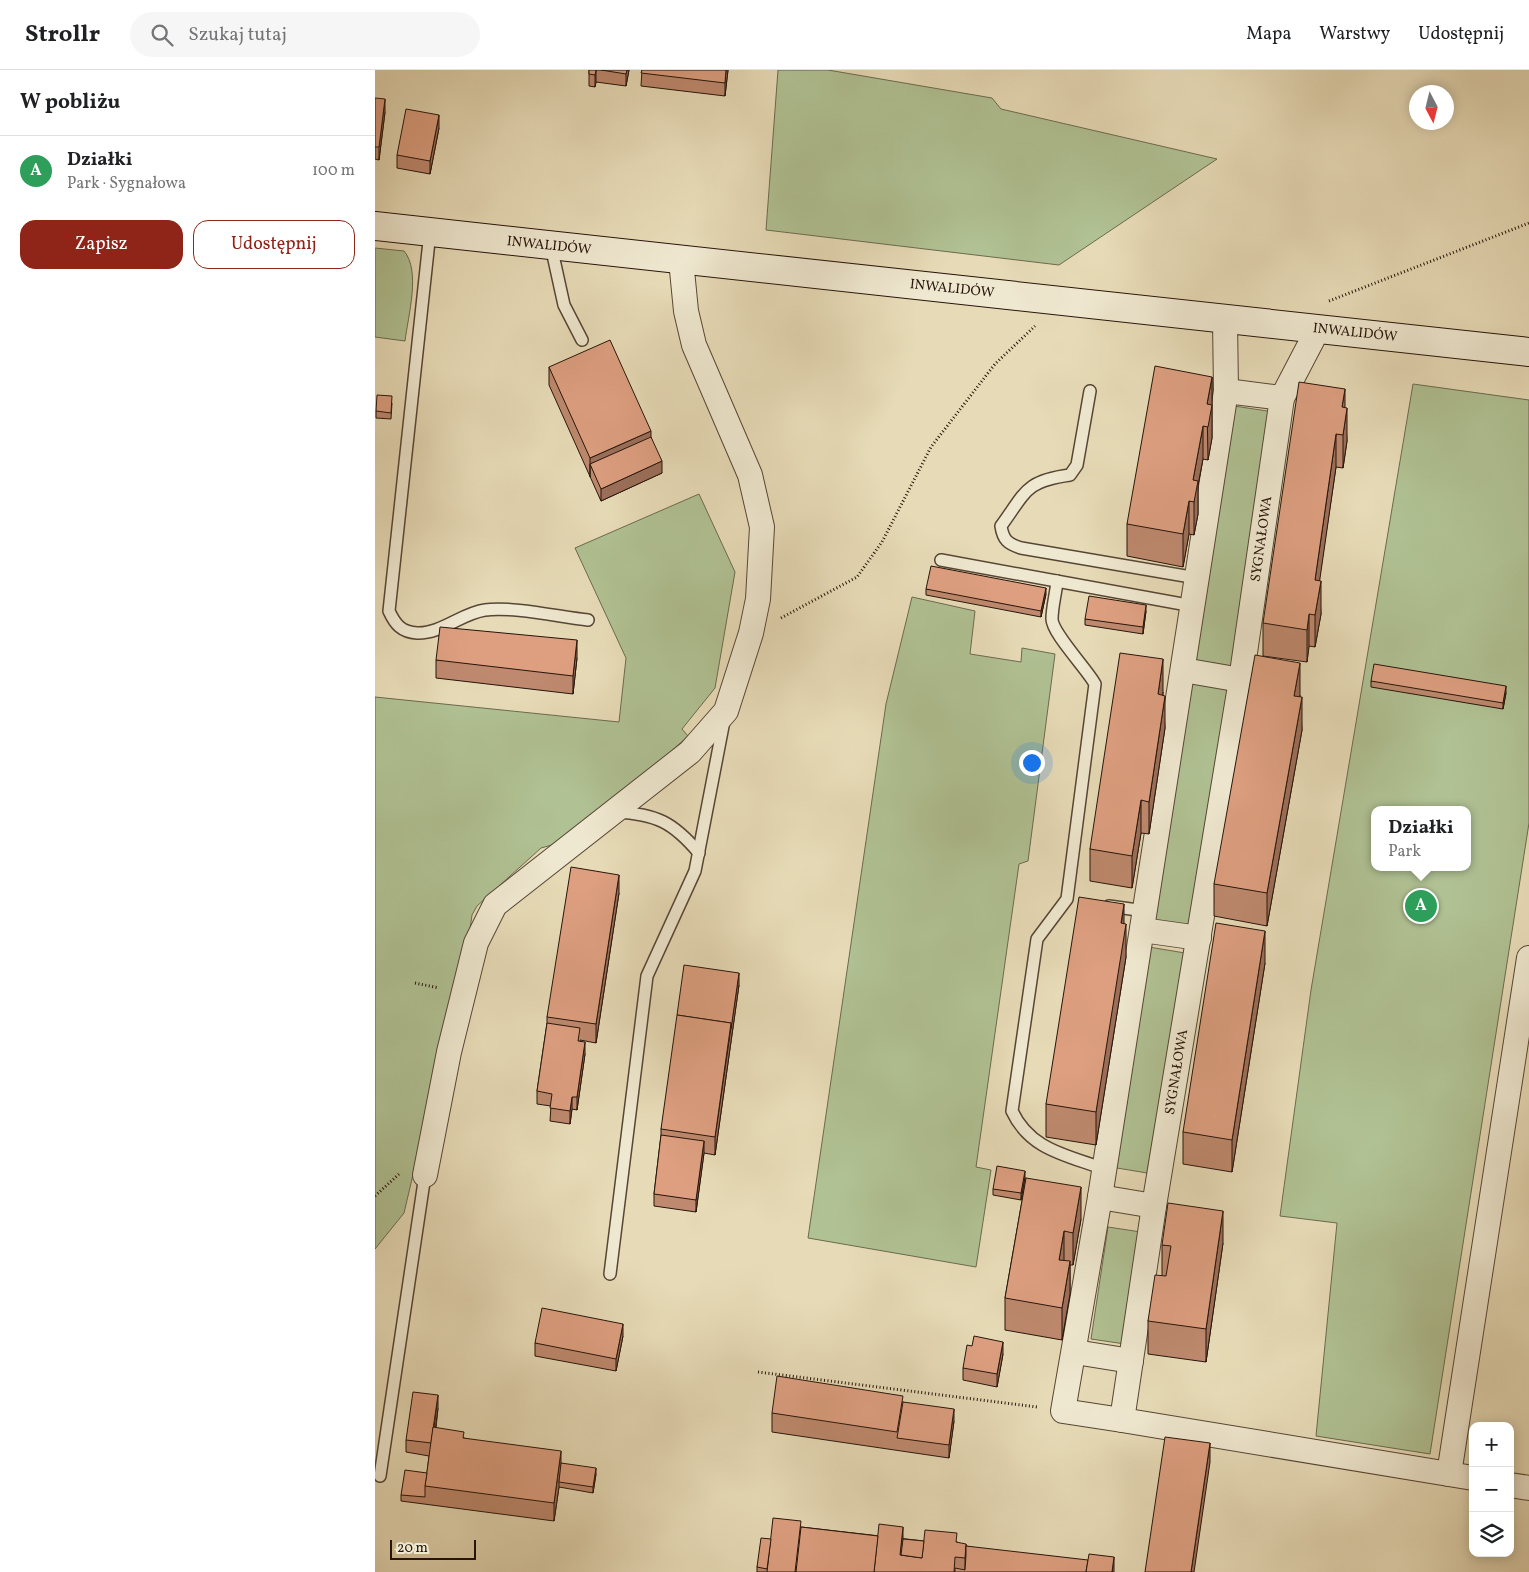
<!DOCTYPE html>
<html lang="pl">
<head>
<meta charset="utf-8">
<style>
	body { margin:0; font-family:Vollkorn,serif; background:#f6f6f6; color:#202124 }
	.controls { position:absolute; right:15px; bottom:15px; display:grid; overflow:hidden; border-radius:10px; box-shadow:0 2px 12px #0003 }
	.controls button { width:45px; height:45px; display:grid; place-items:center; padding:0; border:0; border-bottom:1px solid #e0e0e0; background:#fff; color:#202124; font:25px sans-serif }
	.compass { position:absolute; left:1034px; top:15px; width:45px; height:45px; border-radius:50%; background:#fff; box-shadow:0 2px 12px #0003; rotate:173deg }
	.scale { position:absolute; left:15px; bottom:12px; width:86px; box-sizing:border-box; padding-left:5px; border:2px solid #27140a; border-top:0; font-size:14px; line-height:18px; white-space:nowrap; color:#27140a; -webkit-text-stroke:4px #efe8d0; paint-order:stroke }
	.you { position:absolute; left:656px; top:692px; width:18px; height:18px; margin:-12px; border:4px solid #fff; border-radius:50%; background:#1a73e8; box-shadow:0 0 0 8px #1a73e833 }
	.badge { display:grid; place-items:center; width:32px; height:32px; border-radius:50%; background:#8f2418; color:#fff; font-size:16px; font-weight:700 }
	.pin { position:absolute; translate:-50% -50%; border:2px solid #fff; box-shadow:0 1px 5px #0006 }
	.popup { position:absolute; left:996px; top:736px; width:100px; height:65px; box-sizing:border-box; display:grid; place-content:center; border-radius:10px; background:#fff; filter:drop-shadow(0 1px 4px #0005); font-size:16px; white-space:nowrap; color:#757577 }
	.popup b { font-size:19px; color:#202124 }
	.popup::after { content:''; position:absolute; left:50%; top:100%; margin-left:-10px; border:10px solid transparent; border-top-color:#fff }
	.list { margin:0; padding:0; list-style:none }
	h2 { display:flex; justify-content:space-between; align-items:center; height:65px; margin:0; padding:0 20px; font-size:21px }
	h2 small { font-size:16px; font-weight:400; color:#757577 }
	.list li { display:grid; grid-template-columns:32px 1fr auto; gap:15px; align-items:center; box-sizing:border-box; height:70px; padding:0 20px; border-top:1px solid #e0e0e0 }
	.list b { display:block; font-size:19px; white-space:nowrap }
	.list p { margin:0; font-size:16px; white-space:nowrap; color:#757577 }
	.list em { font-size:16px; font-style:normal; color:#757577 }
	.actions { display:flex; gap:10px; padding:15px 20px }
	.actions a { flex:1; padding:11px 0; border:1px solid #8f2418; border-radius:15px; text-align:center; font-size:18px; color:#8f2418 }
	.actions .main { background:#8f2418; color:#fff }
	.icon { flex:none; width:28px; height:28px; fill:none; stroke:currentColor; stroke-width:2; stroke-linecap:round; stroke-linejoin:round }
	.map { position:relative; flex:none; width:1154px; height:1502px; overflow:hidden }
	header { display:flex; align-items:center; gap:30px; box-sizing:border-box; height:70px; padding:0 25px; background:#fff; border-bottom:1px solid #e0e0e0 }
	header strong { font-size:24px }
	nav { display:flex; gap:28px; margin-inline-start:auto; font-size:18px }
	.search { width:350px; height:45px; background:#f6f6f6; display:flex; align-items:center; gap:12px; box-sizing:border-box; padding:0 18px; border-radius:28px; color:#757577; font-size:19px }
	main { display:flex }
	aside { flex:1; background:#fff }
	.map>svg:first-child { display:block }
</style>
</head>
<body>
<header>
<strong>Strollr</strong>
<div class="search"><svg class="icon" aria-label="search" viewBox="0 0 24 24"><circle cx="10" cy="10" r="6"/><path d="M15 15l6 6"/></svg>Szukaj tutaj</div>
<nav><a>Mapa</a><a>Warstwy</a><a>Udostępnij</a></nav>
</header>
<main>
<aside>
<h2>W pobliżu<small></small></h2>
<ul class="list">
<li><span class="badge" style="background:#2e9e5b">A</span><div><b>Działki</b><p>Park · Sygnałowa</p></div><em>100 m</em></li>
</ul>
<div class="actions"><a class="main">Zapisz</a><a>Udostępnij</a></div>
</aside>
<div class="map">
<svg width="1154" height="1502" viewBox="0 0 1154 1502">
	<rect width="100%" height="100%" fill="#e7dbb7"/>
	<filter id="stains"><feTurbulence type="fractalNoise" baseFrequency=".004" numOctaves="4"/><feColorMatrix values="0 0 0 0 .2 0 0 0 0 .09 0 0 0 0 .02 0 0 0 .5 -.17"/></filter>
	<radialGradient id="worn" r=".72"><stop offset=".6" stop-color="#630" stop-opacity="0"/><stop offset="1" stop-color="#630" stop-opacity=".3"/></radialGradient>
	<!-- green -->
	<g fill="#b0c193" stroke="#6c6a4e" fill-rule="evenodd">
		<path d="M403 0H453L617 28 626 39 842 89 684 195 391 160Z"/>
		<path d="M0 178 29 181C46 201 33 246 30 271L0 267Z"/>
		<path d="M1038 314 1154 330V753L1055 1384 941 1366 962 1153 905 1146 936 920ZM1000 740H1092V797H1000Z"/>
		<path d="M859 336 899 342 858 600 818 594Z"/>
		<path d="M324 424 360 502 340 618 307 659 313 666 239 733 184 773 166 778 102 836 97 845 94 866 29 1143 0 1179V627L244 652 251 588 200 478Z"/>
		<path d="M537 527 600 541 595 584 646 592 647 578 680 584 653 791 644 794 601 1097 616 1100 601 1197 433 1168 511 634Z"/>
		<path d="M816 612 856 618 817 856 778 850Z"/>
		<path d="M774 877 810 883 772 1103 736 1097Z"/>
		<path d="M733 1157 766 1162 750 1274 716 1269Z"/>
	</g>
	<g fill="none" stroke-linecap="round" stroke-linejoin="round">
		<defs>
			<g id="lane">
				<path d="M55 162 14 541C20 554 26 562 42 563 66 564 87 543 110 540 136 536 185 547 213 550"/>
				<path d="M176 176 189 235 207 270"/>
				<path d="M715 321 702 395 695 405C650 411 651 422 626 456 628 470 633 474 646 478L822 508"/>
				<path d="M566 490 818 536"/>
				<path d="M682 511C681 523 677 537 677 549 677 563 712 599 720 614L692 829 662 869 637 1041C655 1080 692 1085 729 1099"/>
				<path d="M241 742C281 744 298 752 324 783"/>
				<path d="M734 836 770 841"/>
				<path d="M235 1204 272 906 320 801 349 651"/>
				<path d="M5 1406 50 1105"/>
			</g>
			<g id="street">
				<path d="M850 250 851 321 725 1127 688 1341 747 1350 779 1136 866 610 907 328 943 259"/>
				<path d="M851 321 907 328"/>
				<path d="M808 600 866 610"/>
				<path d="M767 860 824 868"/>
				<path d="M50 1105 74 982 101 873 120 835 315 682 351 641 376 563 383 529 387 457 375 405 319 275 311 241 306 190"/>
				<path d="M725 1127 779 1136"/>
				<path d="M700 1282 756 1291"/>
				<path d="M747 1350 1098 1408"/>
				<path d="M1074 1404 1154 888"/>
				<path d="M1135 1415 1154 1418"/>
			</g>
			<path id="secondary" d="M0 156 1154 282"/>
		</defs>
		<!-- lane casing -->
		<use href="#lane" stroke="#574635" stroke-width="14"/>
		<!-- street casing -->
		<use href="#street" stroke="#574635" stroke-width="26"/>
		<!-- secondary casing -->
		<use href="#secondary" stroke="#27140a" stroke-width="30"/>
		<!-- path -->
		<g stroke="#27140a" stroke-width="3" stroke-dasharray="1 2.5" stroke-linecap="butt">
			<path d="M954 231 1154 153"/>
			<path d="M406 548 482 507 507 472 556 377 620 294 660 256"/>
			<path d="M40 913 64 918"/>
			<path d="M0 1126 24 1104"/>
			<path d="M383 1302 662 1337"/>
		</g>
		<!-- lane -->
		<use href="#lane" stroke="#efe8d0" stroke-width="11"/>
		<!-- street -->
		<use href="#street" stroke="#efe8d0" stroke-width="24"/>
		<!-- secondary -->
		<use href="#secondary" stroke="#efe8d0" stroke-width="28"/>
	</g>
	<!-- wall -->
	<g fill="#be896e" stroke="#27140a">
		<path d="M214 0H254L251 16 221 12 220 17 214 16Z"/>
		<path d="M267 0H353L350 26 266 16Z"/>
		<path d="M0 28 10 42 4 90 0 89Z"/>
		<path d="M64 58 55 104 22 98V85Z"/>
		<path d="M174 297 276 367 287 403 226 431 174 315Z"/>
		<path d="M837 307V368L833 390 828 389 823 415V444L819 465 814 464 808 497 752 486V454Z"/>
		<path d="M17 333 16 349 1 348V341Z"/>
		<path d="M970 338 972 371 968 398 961 397 944 511 946 544 940 577 934 576 932 592 888 586V553Z"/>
		<path d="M551 519 671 524 666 547 551 525Z"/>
		<path d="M771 541 768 564 710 555V549Z"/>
		<path d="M202 588 198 624 61 608V590Z"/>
		<path d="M996 611 1131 623 1128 639 996 617Z"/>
		<path d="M788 622V625L790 658 774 764 766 763 757 818 715 811V779Z"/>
		<path d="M925 625 927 660 892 856 839 846V814Z"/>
		<path d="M244 823 221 973 205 970 210 984 202 1040 197 1039 195 1054 175 1051 176 1036 162 1034V1021L172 953V947Z"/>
		<path d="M749 854 751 887 721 1075 671 1067V1034Z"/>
		<path d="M890 893 857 1102 808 1094V1062Z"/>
		<path d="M364 915 340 1085 329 1083 321 1142 279 1136V1124L286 1065V1059Z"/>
		<path d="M650 1107 646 1130 618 1125V1119Z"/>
		<path d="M651 1108 706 1149 698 1195H695V1224L687 1270 630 1260V1228Z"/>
		<path d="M848 1173 831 1292 773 1284V1251L787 1205V1175Z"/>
		<path d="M248 1266 241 1301 160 1286V1273Z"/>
		<path d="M628 1284 622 1317 588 1310V1298Z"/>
		<path d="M528 1332 579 1351 574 1388 397 1362V1343Z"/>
		<path d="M63 1338 61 1358 89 1368 186 1393 221 1404 218 1423 184 1417 179 1451 26 1431V1425L52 1403 54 1386 31 1382V1370Z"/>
		<path d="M426 1457 549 1471 582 1472 591 1476 739 1502H382V1497L396 1469Z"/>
	</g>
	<!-- shaded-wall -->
	<g fill="#9b6f5a" stroke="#27140a">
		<path d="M221 0V12L220 17V5Z"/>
		<path d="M252 0H254L251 16V4Z"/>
		<path d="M351 0H353L350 26V13Z"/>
		<path d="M10 29V42L4 90V77Z"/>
		<path d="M64 45V58L55 104V91Z"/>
		<path d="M837 307V368L833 390 832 334Z"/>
		<path d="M970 319V351L967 337Z"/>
		<path d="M972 338V371L968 398V365Z"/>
		<path d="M828 356V389L823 415V444L819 465V432L818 410Z"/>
		<path d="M276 361V379L215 394V407V388Z"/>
		<path d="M961 364V397L940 543V510Z"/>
		<path d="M287 391V403L226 431V419Z"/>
		<path d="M814 431V464L808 497V464Z"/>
		<path d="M946 511V544L940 577V545Z"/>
		<path d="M671 518V524L666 547V541Z"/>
		<path d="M771 535V541L768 564V557Z"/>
		<path d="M934 544V576L932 592V560Z"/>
		<path d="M202 570V588L198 624V606Z"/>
		<path d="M788 589V622L783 657V624Z"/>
		<path d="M925 593V625L919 658V626Z"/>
		<path d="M1131 616V623L1128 639V633Z"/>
		<path d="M790 626V658L774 764V732Z"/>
		<path d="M927 627V660L892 856V823Z"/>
		<path d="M766 730V763L757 818V786Z"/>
		<path d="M244 805V823L221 973V954Z"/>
		<path d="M749 834V864L751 854V887L721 1075V1042Z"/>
		<path d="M890 861V893L857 1102V1070Z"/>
		<path d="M364 903V915L340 1085V1067Z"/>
		<path d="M210 972V984L202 1040V1027Z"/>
		<path d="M197 1027V1039L195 1054V1041Z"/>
		<path d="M329 1071V1083L321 1142V1130Z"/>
		<path d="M650 1101V1107L646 1130V1123Z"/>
		<path d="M706 1117V1149L698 1195V1163Z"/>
		<path d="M848 1141V1173L831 1292V1259Z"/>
		<path d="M689 1161V1194L684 1190Z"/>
		<path d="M695 1191V1224L687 1270V1238Z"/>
		<path d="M248 1254V1266L241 1301V1289Z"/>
		<path d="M628 1272V1284L622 1317V1304Z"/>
		<path d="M63 1325V1338L57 1386V1374Z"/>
		<path d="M579 1339V1351L574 1388V1375Z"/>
		<path d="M835 1373V1392L819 1502H816Z"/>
		<path d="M186 1381V1400L184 1412V1417L179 1451V1433Z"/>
		<path d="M221 1398V1404L218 1423V1417Z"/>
		<path d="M528 1457V1475L526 1497 525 1485Z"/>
		<path d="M591 1474V1492L590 1502V1488Z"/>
		<path d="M739 1487V1502H737Z"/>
	</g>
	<!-- building -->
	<g fill="#dd9f80" stroke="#27140a">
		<path d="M214 0H221L220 5 214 4Z"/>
		<path d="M226 0H252L251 4Z"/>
		<path d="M267 0H351L350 13 266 3Z"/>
		<path d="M0 28 10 29 4 77H0Z"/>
		<path d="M31 39 64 45 55 91 22 85Z"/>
		<path d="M235 270 276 361 215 388 174 297Z"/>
		<path d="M780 296 837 307 832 334 837 335 833 357 828 356 818 410 823 411 819 432 814 431 808 464 752 454Z"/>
		<path d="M924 312 970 319 967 337 972 338 968 365 961 364 940 510 946 511 940 545 934 544 932 560 888 553Z"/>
		<path d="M2 325 17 326 16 343 1 341Z"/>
		<path d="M276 367 287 391 226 419 215 394Z"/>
		<path d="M556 496 671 518 666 541 551 519Z"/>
		<path d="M714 526 771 535 768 557 710 549Z"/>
		<path d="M65 557 202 570 198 606 61 590Z"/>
		<path d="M745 583 788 589 783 624 790 626 774 732 766 730 757 786 715 779Z"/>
		<path d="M880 585 925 593 919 626 927 627 892 823 839 814Z"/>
		<path d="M999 594 1131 616 1128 633 996 611Z"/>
		<path d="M196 797 244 805 221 954 172 947Z"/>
		<path d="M704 827 749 834 746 853 751 854 721 1042 671 1034Z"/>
		<path d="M841 853 890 861 857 1070 808 1062Z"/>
		<path d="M309 895 364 903 356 959V953L302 945Z"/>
		<path d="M302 945 356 953 340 1067 286 1059Z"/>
		<path d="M172 953 205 958 203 971 210 972 202 1027H197L195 1041 175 1038 177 1024 162 1021Z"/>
		<path d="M286 1065 329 1071 321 1130 279 1124Z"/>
		<path d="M622 1096 650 1101 646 1123 618 1119Z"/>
		<path d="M651 1108 706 1117 698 1163 689 1161 684 1190 695 1191 687 1238 630 1228Z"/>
		<path d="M793 1133 848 1141 831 1259 773 1251 780 1205 791 1206 796 1176 787 1175Z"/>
		<path d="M167 1238 248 1254 241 1289 160 1273Z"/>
		<path d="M599 1266 628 1272 622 1304 588 1298 592 1275 597 1276Z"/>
		<path d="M402 1306 528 1326 522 1362 397 1343Z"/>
		<path d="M38 1322 63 1325 56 1373 31 1370Z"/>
		<path d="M528 1332 579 1339 574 1375 522 1368Z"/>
		<path d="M58 1357 89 1362 88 1368 186 1381 179 1433 50 1416Z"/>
		<path d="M790 1367 835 1373 816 1502H770Z"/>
		<path d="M186 1393 221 1398 218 1417 184 1412Z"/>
		<path d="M30 1400 52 1403 50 1416V1427L26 1425Z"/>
		<path d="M398 1448 426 1451 420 1502H392Z"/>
		<path d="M504 1454 528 1457 525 1485 547 1488 550 1460 582 1463 581 1472 591 1474 590 1488 580 1487 579 1502H499Z"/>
		<path d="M426 1457 503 1466 499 1502H421Z"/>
		<path d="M386 1468 396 1469 392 1499 382 1497Z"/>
		<path d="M528 1469 549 1471 547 1488 526 1485Z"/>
		<path d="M591 1476 713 1490 711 1502H580V1498L590 1500 591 1485Z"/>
		<path d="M714 1484 739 1487 737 1502H711Z"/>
	</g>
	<g text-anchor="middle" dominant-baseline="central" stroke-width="4" stroke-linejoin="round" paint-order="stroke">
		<!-- street labels -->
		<g font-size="14" fill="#27140a" stroke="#efe8d0">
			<text transform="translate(174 176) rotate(6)">INWALIDÓW</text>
			<text transform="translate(577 219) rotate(6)">INWALIDÓW</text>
			<text transform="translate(980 263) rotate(6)">INWALIDÓW</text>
			<text transform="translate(887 469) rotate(-82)">SYGNAŁOWA</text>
			<text transform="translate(802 1002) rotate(-81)">SYGNAŁOWA</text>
		</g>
	</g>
	<rect width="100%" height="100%" filter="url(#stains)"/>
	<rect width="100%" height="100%" fill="url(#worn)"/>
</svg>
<div class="controls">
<button>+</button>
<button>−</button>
<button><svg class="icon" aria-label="layers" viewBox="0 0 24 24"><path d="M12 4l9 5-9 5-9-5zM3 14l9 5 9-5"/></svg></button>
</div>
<svg class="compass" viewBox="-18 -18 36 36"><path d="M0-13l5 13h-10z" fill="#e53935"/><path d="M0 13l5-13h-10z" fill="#757577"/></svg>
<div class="scale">20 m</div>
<div class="you"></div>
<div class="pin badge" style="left:1046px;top:836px;background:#2e9e5b">A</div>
<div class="popup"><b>Działki</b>Park</div>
</div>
</main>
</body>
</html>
